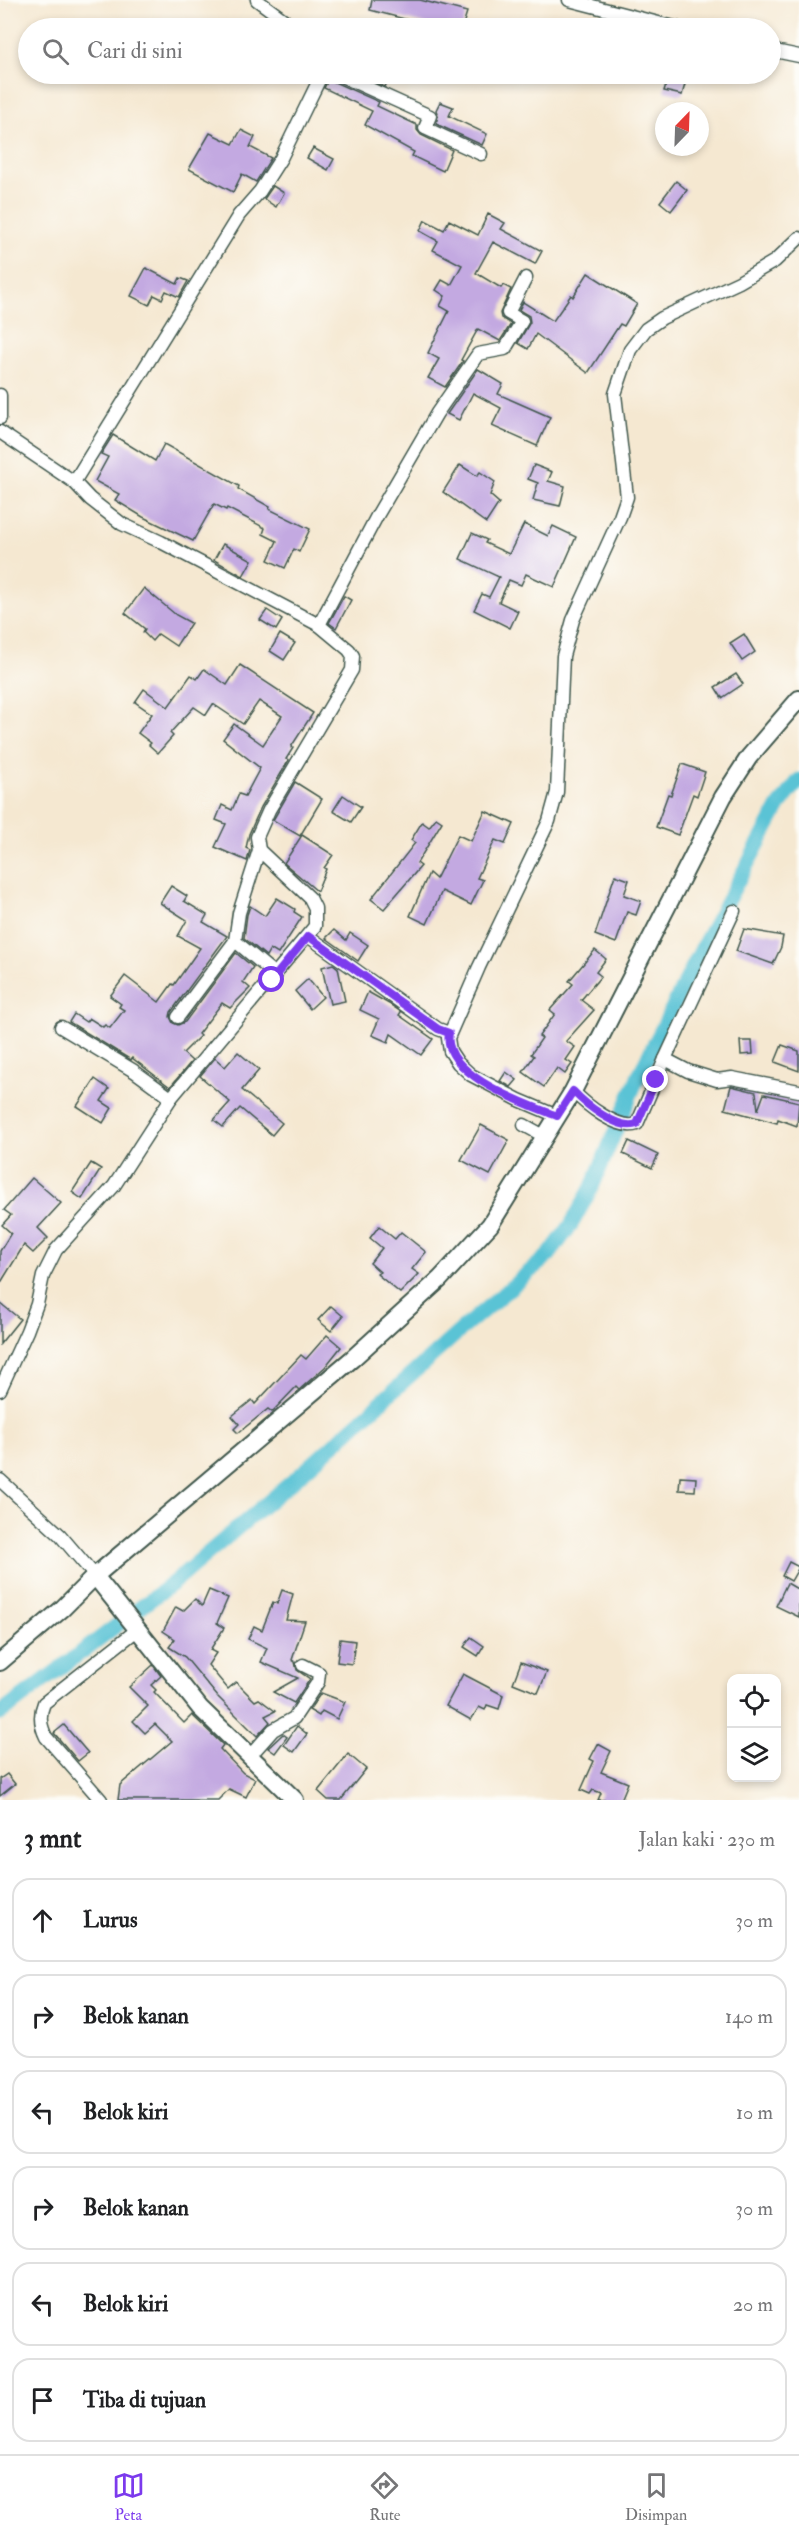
<!DOCTYPE html>
<html lang="id">
<head>
<meta charset="utf-8">
<style>
	body { margin:0; font-family:"IM FELL Double Pica",serif; background:#f2f2f2; color:#202124 }
	.controls { position:absolute; right:18px; bottom:18px; display:grid; overflow:hidden; border-radius:12px; box-shadow:0 3px 9px #0003 }
	.controls button { width:54px; height:54px; display:grid; place-items:center; padding:0; border:0; border-bottom:2px solid #e0e0e0; background:#fff; color:#202124; font:30px sans-serif }
	.compass { position:absolute; left:655px; top:102px; width:54px; height:54px; border-radius:50%; background:#fff; box-shadow:0 3px 9px #0003; rotate:23deg }
	.stop { position:absolute; width:18px; height:18px; margin:-14px; border:4px solid #7c3aed; border-radius:50%; background:#fff }
	.stop.end { background:#7c3aed; border-color:#fff; box-shadow:0 2px 6px #0008 }
	.list { margin:0; padding:0; list-style:none }
	h2 { display:flex; justify-content:space-between; align-items:center; height:78px; margin:0; padding:0 24px; font-size:26px }
	h2 small { font-size:20px; font-weight:400; color:#757577 }
	.list li { display:grid; grid-template-columns:39px 1fr auto; gap:18px; align-items:center; box-sizing:border-box; height:84px; margin:0 12px 12px; padding:0 12px; border:2px solid #e0e0e0; border-radius:18px }
	.list b { display:block; font-size:22px; white-space:nowrap }
	.list em { font-size:20px; font-style:normal; color:#757577 }
	.icon { flex:none; width:33px; height:33px; fill:none; stroke:currentColor; stroke-width:2; stroke-linecap:round; stroke-linejoin:round }
	.map { position:relative; flex:none; width:799px; height:1800px; overflow:hidden }
	.search { position:absolute; background:#fff; box-shadow:0 3px 9px #0003; left:18px; right:18px; top:18px; height:66px; display:flex; align-items:center; gap:15px; box-sizing:border-box; padding:0 21px; border-radius:33px; color:#757577; font-size:22px }
	.sheet { height:654px; background:#fff }
	nav { display:flex; justify-content:space-around; align-items:center; box-sizing:border-box; height:84px; border-top:2px solid #e0e0e0; background:#fff; font-size:16px; color:#757577 }
	nav a { display:grid; justify-items:center; gap:3px }
	nav .on { color:#7c3aed }
	.map>svg:first-child { display:block }
</style>
</head>
<body>
<div class="map">
<svg width="799" height="1800" viewBox="0 0 799 1800">
	<rect width="100%" height="100%" fill="#fdfcf7"/>
	<filter id="ink" filterUnits="userSpaceOnUse"><feTurbulence type="fractalNoise" baseFrequency=".0167" numOctaves="2"/><feDisplacementMap in="SourceGraphic" scale="12" xChannelSelector="R" yChannelSelector="G"/><feConvolveMatrix kernelMatrix="1 2 1 2 8 2 1 2 1" color-interpolation-filters="sRGB"/></filter>
	<filter id="wash" filterUnits="userSpaceOnUse"><feTurbulence type="fractalNoise" baseFrequency=".008" numOctaves="4" result="noise"/><feDisplacementMap in="SourceGraphic" scale="24" xChannelSelector="R" yChannelSelector="G"/><feGaussianBlur stdDeviation="1.35" result="paint"/><feColorMatrix in="noise" values="0 0 0 0 0 0 0 0 0 0 0 0 0 0 0 0 0 1.4 0 .05"/><feComposite in="paint" operator="in"/></filter>
	<g filter="url(#wash)">
		<rect width="100%" height="100%" fill="#f5e8d1"/>
		<g fill="none" stroke-linecap="round" stroke-linejoin="round">
			<!-- canal -->
			<path stroke="#5ac3d5" stroke-width="15" d="M0 1714 174 1582 301 1474 463 1328 549 1255 571 1225 592 1187 638 1077 705 942 779 806 799 780"/>
		</g>
		<g id="blocks">
			<!-- building -->
			<g fill="#c3a9e1">
				<path d="M372 0H420L467 12 462 28H439L370 10Z"/>
				<path d="M356 74H380L389 78 385 87Z"/>
				<path d="M669 74 687 77 682 95 664 91Z"/>
				<path d="M330 77 334 82 379 102 377 106 417 125V130L421 135 452 150 443 171 412 156 414 152 365 125 372 111 324 88Z"/>
				<path d="M440 102 453 107 449 116 487 134 482 145 436 124 438 116 436 110Z"/>
				<path d="M241 130 255 137 250 147 271 158 256 182 242 174 233 192 189 169 210 133 233 144Z"/>
				<path d="M313 148 334 159 328 170 307 158Z"/>
				<path d="M676 181 687 190 671 211 660 202Z"/>
				<path d="M273 186 284 193 276 207 264 199Z"/>
				<path d="M488 214 505 223 501 229 542 251 535 264 493 242 476 273 501 288 503 285 511 289 500 313 501 318 511 324 500 341 478 329 461 360 463 361 445 387 428 378 439 359 428 353 449 311 440 306 445 296 436 290 442 280 451 285 462 265 433 250 438 241 420 231 425 220 444 230 449 220 478 235Z"/>
				<path d="M146 268 177 284 180 278 188 281 179 297 166 291 162 299 154 295 149 305 131 296Z"/>
				<path d="M588 273 637 304 624 326 620 324 588 373 536 334 528 349 518 343 530 322 529 316 519 310 523 302 553 321 571 295 573 297Z"/>
				<path d="M478 369 503 384 498 394 550 417 537 446 492 426 501 408 473 393 459 420 447 414Z"/>
				<path d="M113 435 155 461 164 444 239 486 238 489 270 507 269 509 310 529 299 552 294 549 285 568 268 560 277 541 263 534 265 528 227 508 226 510 214 504 193 541 143 517 115 500 119 494 95 481 108 457 101 454Z"/>
				<path d="M460 465 477 476 480 472 495 482 490 495 499 503 486 523 443 492Z"/>
				<path d="M534 465 552 472 548 481 565 486 560 506 533 500 538 483 528 479Z"/>
				<path d="M524 524 548 536 553 526 576 537 554 587 526 574 521 585 509 580 499 602 518 611 510 628 474 610 482 594 489 597 499 577 460 559 472 533 487 540 485 543 509 554Z"/>
				<path d="M223 544 252 560 243 576 214 560Z"/>
				<path d="M144 588 176 615 191 623 176 646 158 634 152 641 143 632 145 629 125 613Z"/>
				<path d="M344 596 351 600 336 628 329 623Z"/>
				<path d="M267 610 282 620 276 630 260 620Z"/>
				<path d="M280 634 295 643 284 660 270 651Z"/>
				<path d="M744 634 755 652 742 661 730 643Z"/>
				<path d="M240 665 313 713 291 747 293 748 286 759 289 760 261 807 249 834 246 848 250 850 247 861 215 847 226 824 216 820 222 805 232 810 239 794 245 796 260 768 223 739 234 724 263 745 282 716 259 701 243 724 213 704 206 715 194 707 170 733 173 736 158 753 149 745 151 743 138 733 152 714 135 702 144 689 168 707 191 675 197 679 204 669 227 685Z"/>
				<path d="M736 674 743 684 722 698 715 687Z"/>
				<path d="M682 764 705 772 697 796 693 794 678 835 656 827 668 794 671 795Z"/>
				<path d="M295 782 322 799 300 836 273 820Z"/>
				<path d="M343 795 361 807 351 822 333 811Z"/>
				<path d="M485 811 514 824 505 844 495 840 477 878 483 880 471 905 442 891 427 924 410 916 429 873 436 879 458 835 471 841Z"/>
				<path d="M436 818 442 822 417 863 421 866 384 909 371 899 415 843 411 840 422 822 429 827Z"/>
				<path d="M302 835 333 855 324 868 326 869 317 891 284 863Z"/>
				<path d="M615 875 629 880 624 895 641 901 636 915 627 912 616 943 595 935Z"/>
				<path d="M171 886 187 896 184 901 207 915 203 922 227 936 171 1012 170 1017 173 1023 178 1025 185 1022 236 953 253 967 243 982 250 988 230 1008 222 1003 198 1034 200 1036 183 1053 192 1061 170 1087 132 1058 131 1060 69 1022 74 1014 86 1022 89 1018 103 1027 105 1025 110 1028 124 1010 119 1007 121 1004 110 996 125 976 159 1002 172 984 174 985 200 948 178 936 187 920 160 903Z"/>
				<path d="M277 898 295 909 294 912 302 917 278 954 270 949 266 956 244 938 247 915 250 906 265 916Z"/>
				<path d="M744 929 783 936 781 947 773 964 736 951Z"/>
				<path d="M334 930 346 940 350 933 368 945 358 961 326 938Z"/>
				<path d="M595 950 606 959 596 972 601 976 581 1000 594 1010 566 1041 575 1047 566 1060 572 1064 565 1074 557 1068 544 1087 523 1072 534 1056 531 1054 542 1038 539 1036 555 1014 550 1010 573 984 569 981Z"/>
				<path d="M333 964 338 968 345 1001 330 1004 322 967Z"/>
				<path d="M308 979 323 997 310 1009 295 991Z"/>
				<path d="M368 992 389 1004 401 1012 399 1015 433 1039 421 1055 391 1034 388 1042 372 1035 379 1019 360 1010Z"/>
				<path d="M740 1041H752L753 1054 741 1055Z"/>
				<path d="M782 1045 799 1051V1071L775 1062Z"/>
				<path d="M238 1052 259 1070 242 1090 282 1123 272 1135 240 1108 223 1127 214 1120 230 1102 200 1076 215 1058 225 1067Z"/>
				<path d="M506 1072 517 1080 511 1087 500 1081Z"/>
				<path d="M95 1079 109 1089 101 1101 112 1108 103 1123 77 1106Z"/>
				<path d="M731 1086 756 1092 758 1110 764 1094 799 1102 797 1126 778 1119 777 1123 725 1109Z"/>
				<path d="M481 1125 509 1140 490 1175 461 1160Z"/>
				<path d="M629 1141 658 1155 652 1168 623 1154Z"/>
				<path d="M91 1163 101 1169 82 1199 72 1192Z"/>
				<path d="M32 1178 61 1203 38 1228 48 1238 33 1253 24 1245 0 1284V1251L11 1233 2 1225 11 1215 4 1210Z"/>
				<path d="M379 1226 395 1239 401 1232 426 1252 412 1269 419 1274 400 1293 377 1274 380 1272 370 1263 382 1248 370 1238Z"/>
				<path d="M0 1303 20 1319 0 1344Z"/>
				<path d="M331 1306 343 1316 331 1331 318 1320Z"/>
				<path d="M327 1335 341 1347 325 1367 299 1390 296 1387 272 1412 268 1409 238 1433 234 1429 239 1424 232 1416 252 1400 255 1404 301 1355 306 1359Z"/>
				<path d="M680 1477 696 1478 695 1491 679 1490Z"/>
				<path d="M789 1562 799 1567 791 1581 782 1576Z"/>
				<path d="M787 1583 799 1590V1617L776 1606Z"/>
				<path d="M209 1590 228 1598 217 1623 224 1628 210 1650 216 1653 208 1665 228 1689 236 1682 255 1701 259 1699 275 1711 265 1716 270 1722 257 1736 218 1697 185 1657 169 1647 175 1639 163 1631 176 1607 183 1611 195 1599 202 1606Z"/>
				<path d="M282 1590 293 1594 286 1620 305 1621 292 1660 295 1662 297 1670 310 1679 294 1703 273 1692 298 1678 261 1662 267 1648 248 1639 254 1626 262 1630 273 1602 277 1604Z"/>
				<path d="M471 1637 484 1646 478 1656 464 1647Z"/>
				<path d="M340 1639 355 1641 352 1664 337 1662Z"/>
				<path d="M521 1662 547 1672 538 1693 513 1683Z"/>
				<path d="M153 1665 161 1676 151 1685 156 1690 154 1692 184 1723 192 1715 223 1745 220 1749 243 1773 255 1779 246 1797 229 1789 218 1800H118L120 1785 172 1741 155 1724 145 1733 133 1721 148 1706 129 1687Z"/>
				<path d="M463 1674 503 1695 499 1709 487 1705 485 1710 479 1707 471 1720 446 1706Z"/>
				<path d="M321 1693 345 1702 337 1719 322 1711 319 1716 309 1710Z"/>
				<path d="M64 1725 88 1753 78 1761 54 1733Z"/>
				<path d="M297 1726 307 1734 294 1752 284 1745Z"/>
				<path d="M283 1734 287 1737 275 1753 268 1748Z"/>
				<path d="M598 1744 611 1751 601 1772 628 1783 621 1800H598L601 1793 593 1790 590 1794 581 1790 594 1761 590 1759Z"/>
				<path d="M348 1754 366 1769 341 1800H328L318 1791Z"/>
				<path d="M7 1774 15 1784 0 1796V1779Z"/>
			</g>
		</g>
	</g>
	<g filter="url(#ink)">
		<use href="#blocks" fill-opacity="0" stroke="#3f574c" stroke-width="1.5"/>
		<g fill="none" stroke-linecap="round" stroke-linejoin="round">
			<defs>
				<g id="minor">
					<path d="M257 0 295 28"/>
					<path d="M569 0 678 28"/>
					<path d="M770 50 799 56"/>
					<path d="M337 74 430 116 425 128 481 154"/>
					<path d="M0 395V418"/>
					<path d="M0 432 74 482 90 499 122 524 161 542 319 625 349 650 353 656 352 670 269 810 257 837 259 850 310 898 315 908V926L171 1098 114 1186 56 1250 43 1276 37 1304 27 1331 0 1390"/>
					<path d="M74 482 239 215 260 191 281 158 322 74"/>
					<path d="M319 625 378 514 437 413 478 354 505 349 522 321 508 313 526 278"/>
					<path d="M259 850 239 913 235 941 276 975"/>
					<path d="M308 936 438 1029 449 1033"/>
					<path d="M178 1017 235 941"/>
					<path d="M61 1027 134 1071 171 1098"/>
					<path d="M665 1059 734 911"/>
					<path d="M573 1091C585 1104 618 1131 637 1124L665 1059 688 1071 717 1080 732 1078 799 1091"/>
					<path d="M557 1116 519 1100 471 1075 458 1063 450 1051 448 1038 479 967 549 821 557 792 563 656 573 620 620 517 627 497 615 394 630 350 646 329 662 318 739 282 775 261 799 238"/>
					<path d="M524 1125 544 1136"/>
					<path d="M0 1480 60 1535 95 1576"/>
					<path d="M249 1757 273 1730 294 1718 318 1682 319 1673 303 1665"/>
					<path d="M101 1800 46 1737C40 1725 39 1715 44 1703L137 1630"/>
				</g>
				<g id="tertiary">
					<path d="M95 1576 200 1708 295 1800"/>
					<path d="M0 1662 62 1609 95 1576 352 1359 440 1279 490 1225 573 1091 723 797 749 757 799 699"/>
				</g>
			</defs>
			<!-- minor casing -->
			<use href="#minor" stroke="#3f574c" stroke-width="15"/>
			<!-- tertiary casing -->
			<use href="#tertiary" stroke="#3f574c" stroke-width="20"/>
			<!-- minor -->
			<use href="#minor" stroke="#fff" stroke-width="12"/>
			<!-- tertiary -->
			<use href="#tertiary" stroke="#fff" stroke-width="16"/>
		</g>
	</g>
	<g fill="none" stroke-linecap="round" stroke-linejoin="round" filter="url(#ink)">
		<!-- route -->
		<path stroke="#7c3aed" stroke-width="8" d="M272 980 308 936 438 1029 449 1033C441 1075 527 1104 557 1116L573 1091C585 1104 618 1131 637 1124L656 1080"/>
	</g>
</svg>
<div class="controls">
<button><svg class="icon" aria-label="locate" viewBox="0 0 24 24"><circle cx="12" cy="12" r="6"/><path d="M12 2v4M12 18v4M2 12h4M18 12h4"/></svg></button>
<button><svg class="icon" aria-label="layers" viewBox="0 0 24 24"><path d="M12 4l9 5-9 5-9-5zM3 14l9 5 9-5"/></svg></button>
</div>
<svg class="compass" viewBox="-18 -18 36 36"><path d="M0-13l5 13h-10z" fill="#e53935"/><path d="M0 13l5-13h-10z" fill="#757577"/></svg>
<div class="stop" style="left:272px;top:980px"></div>
<div class="stop end" style="left:656px;top:1080px"></div>
<div class="search"><svg class="icon" aria-label="search" viewBox="0 0 24 24"><circle cx="10" cy="10" r="6"/><path d="M15 15l6 6"/></svg>Cari di sini</div>
</div>
<section class="sheet">
<h2>3 mnt<small>Jalan kaki · 230 m</small></h2>
<ul class="list">
<li><svg class="icon" aria-label="ahead" viewBox="0 0 24 24"><path d="M12 20V5M6 11l6-6 6 6"/></svg><div><b>Lurus</b></div><em>30 m</em></li>
<li><svg class="icon" aria-label="right" viewBox="0 0 24 24"><path d="M7 20v-9h11M14 6l5 5-5 5"/></svg><div><b>Belok kanan</b></div><em>140 m</em></li>
<li><svg class="icon" aria-label="left" viewBox="0 0 24 24"><path d="M17 20v-9H6M10 6l-5 5 5 5"/></svg><div><b>Belok kiri</b></div><em>10 m</em></li>
<li><svg class="icon" aria-label="right" viewBox="0 0 24 24"><path d="M7 20v-9h11M14 6l5 5-5 5"/></svg><div><b>Belok kanan</b></div><em>30 m</em></li>
<li><svg class="icon" aria-label="left" viewBox="0 0 24 24"><path d="M17 20v-9H6M10 6l-5 5 5 5"/></svg><div><b>Belok kiri</b></div><em>20 m</em></li>
<li><svg class="icon" aria-label="arrive" viewBox="0 0 24 24"><path d="M6 21V4h12l-3 4 3 4H6"/></svg><div><b>Tiba di tujuan</b></div></li>
</ul>
</section>
<nav>
<a class="on"><svg class="icon" aria-label="map" viewBox="0 0 24 24"><path d="M3 6l6-2 6 2 6-2v14l-6 2-6-2-6 2zM9 4v14M15 6v14"/></svg>Peta</a>
<a><svg class="icon" aria-label="directions" viewBox="0 0 24 24"><path d="M12 3l9 9-9 9-9-9zM9 14v-3h6M13 9l2 2-2 2"/></svg>Rute</a>
<a><svg class="icon" aria-label="saved" viewBox="0 0 24 24"><path d="M7 4h10v16l-5-4-5 4z"/></svg>Disimpan</a>
</nav>
</body>
</html>
